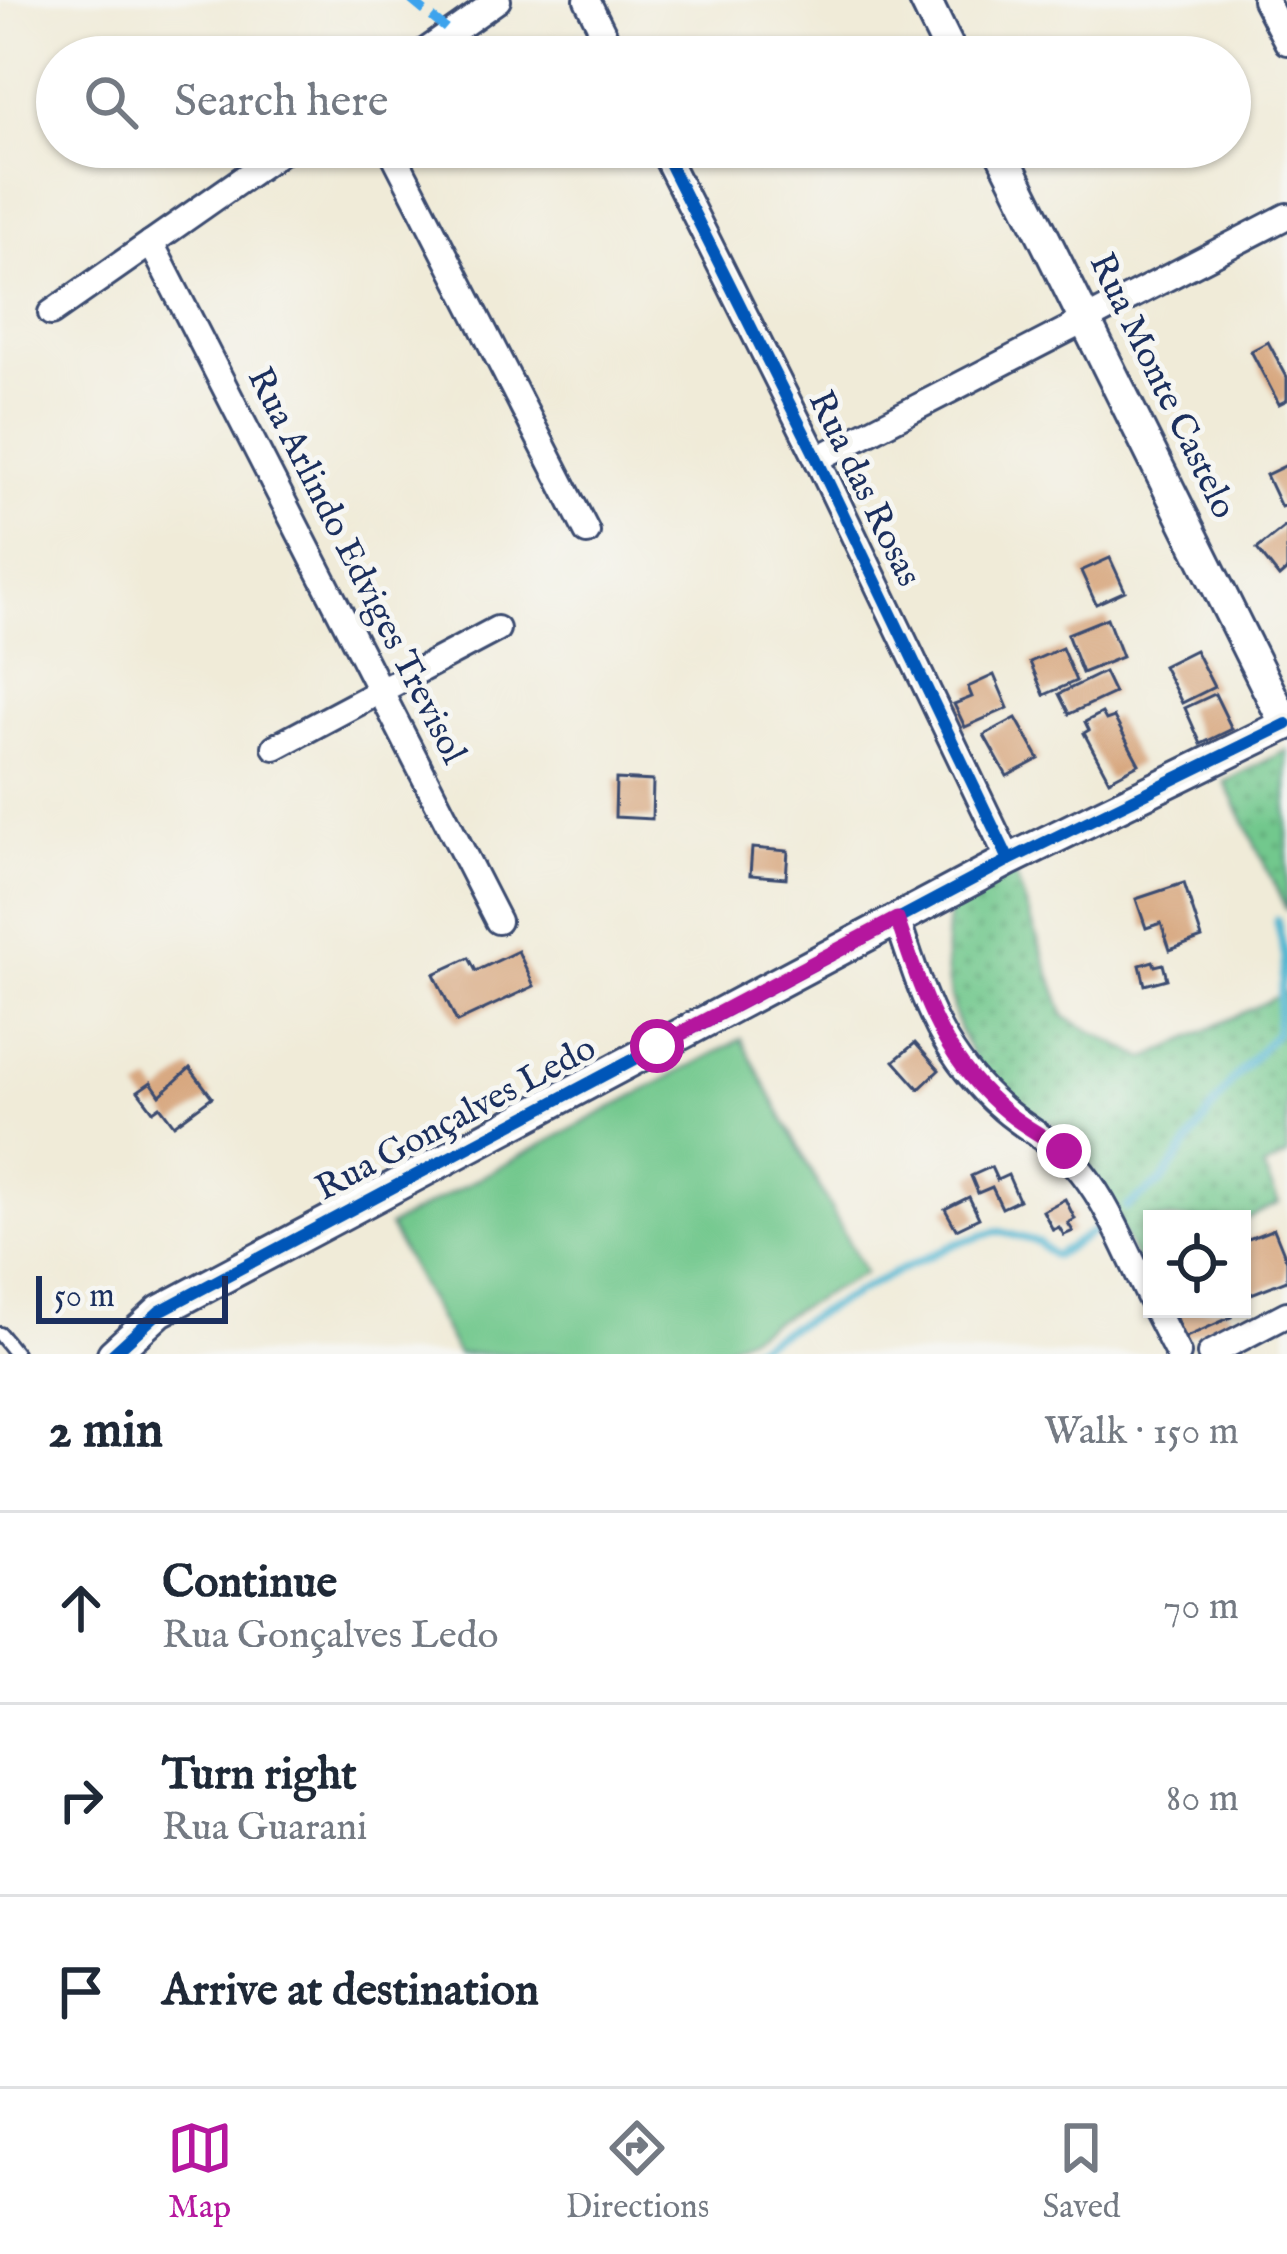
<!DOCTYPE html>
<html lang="en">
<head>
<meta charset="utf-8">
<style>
	body { margin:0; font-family:"IM FELL English",serif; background:#f2f2f3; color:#1f2937 }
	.controls { position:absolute; right:36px; bottom:36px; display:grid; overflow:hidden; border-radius:0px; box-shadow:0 3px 9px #0004 }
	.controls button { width:108px; height:108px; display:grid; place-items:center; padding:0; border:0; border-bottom:3px solid #e0e1e3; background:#fff; color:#1f2937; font:60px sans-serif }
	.scale { position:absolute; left:36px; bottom:30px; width:192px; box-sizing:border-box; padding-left:12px; border:6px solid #1b2f5e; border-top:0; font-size:33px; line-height:42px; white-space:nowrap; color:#1b2f5e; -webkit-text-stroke:9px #f6f6f2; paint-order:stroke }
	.stop { position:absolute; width:36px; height:36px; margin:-27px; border:9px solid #b5179e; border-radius:50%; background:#fff }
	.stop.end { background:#b5179e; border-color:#fff; box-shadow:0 3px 12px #0008 }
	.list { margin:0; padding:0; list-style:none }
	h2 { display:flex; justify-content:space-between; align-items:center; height:156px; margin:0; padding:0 48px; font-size:51px }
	h2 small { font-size:39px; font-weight:400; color:#747a83 }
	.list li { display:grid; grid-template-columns:78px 1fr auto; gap:36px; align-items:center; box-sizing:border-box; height:192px; padding:0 48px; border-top:3px solid #e0e1e3 }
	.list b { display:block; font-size:45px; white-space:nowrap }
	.list p { margin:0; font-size:39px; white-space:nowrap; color:#747a83 }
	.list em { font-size:39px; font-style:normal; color:#747a83 }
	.icon { flex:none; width:66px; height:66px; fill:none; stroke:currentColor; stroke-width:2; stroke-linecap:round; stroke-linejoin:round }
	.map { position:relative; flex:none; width:1287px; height:1354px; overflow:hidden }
	.search { position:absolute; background:#fff; box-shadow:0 3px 9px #0004; left:36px; right:36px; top:36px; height:132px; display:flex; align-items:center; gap:30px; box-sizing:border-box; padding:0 42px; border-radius:66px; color:#747a83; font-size:45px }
	.sheet { height:732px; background:#fff }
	nav { display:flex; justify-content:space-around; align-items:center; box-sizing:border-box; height:168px; border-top:3px solid #e0e1e3; background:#fff; font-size:33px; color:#747a83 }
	nav a { display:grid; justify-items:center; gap:6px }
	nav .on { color:#b5179e }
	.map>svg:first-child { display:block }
</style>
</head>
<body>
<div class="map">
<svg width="1287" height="1354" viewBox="0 0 1287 1354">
	<defs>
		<pattern id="grass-dots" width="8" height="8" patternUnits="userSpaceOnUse" patternTransform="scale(3)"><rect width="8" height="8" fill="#72c88d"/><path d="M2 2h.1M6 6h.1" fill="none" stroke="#5da376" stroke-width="1.8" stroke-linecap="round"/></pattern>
	</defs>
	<rect width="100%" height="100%" fill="#f6f6f2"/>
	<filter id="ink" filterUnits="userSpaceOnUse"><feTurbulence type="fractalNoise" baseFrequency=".00833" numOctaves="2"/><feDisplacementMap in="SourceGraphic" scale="24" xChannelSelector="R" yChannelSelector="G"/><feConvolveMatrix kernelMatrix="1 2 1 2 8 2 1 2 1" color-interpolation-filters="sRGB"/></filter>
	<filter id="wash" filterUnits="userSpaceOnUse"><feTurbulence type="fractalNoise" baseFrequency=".004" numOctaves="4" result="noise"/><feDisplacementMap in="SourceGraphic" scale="48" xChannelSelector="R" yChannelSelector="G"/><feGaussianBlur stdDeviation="2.7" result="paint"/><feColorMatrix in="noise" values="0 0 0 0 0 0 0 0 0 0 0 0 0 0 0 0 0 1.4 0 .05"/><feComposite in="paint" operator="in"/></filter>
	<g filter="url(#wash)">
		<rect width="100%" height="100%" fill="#f0ebd8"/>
		<!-- grass -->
		<g fill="url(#grass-dots)" stroke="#467c76" stroke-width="3">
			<path d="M1287 750V911L1225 782Z"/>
			<path d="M1013 869 1065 1017 1145 1059 1287 992V1156L1263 1168 1279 1203 1242 1221 1152 1219V1264L1141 1269C1121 1232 1096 1171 1072 1139 1061 1125 1033 1117 1018 1106 952 1056 936 975 951 899Z"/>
		</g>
		<!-- pitch -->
		<path fill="#72c88d" stroke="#467c76" stroke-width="3" d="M741 1039 865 1273 713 1354H457L389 1226Z"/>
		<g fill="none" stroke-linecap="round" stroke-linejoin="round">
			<!-- stream -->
			<g stroke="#52b6d0" stroke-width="8">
				<path d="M1127 1207 1162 1181 1232 1081 1276 1033 1285 957 1277 920"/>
				<path d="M740 1354 890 1275 955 1244 998 1231 1038 1242 1054 1256 1096 1230"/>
			</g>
		</g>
		<g id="blocks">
			<!-- building -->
			<g fill="#d7a67d">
				<path d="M1268 342 1287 377V400L1279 404 1251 351Z"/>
				<path d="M1287 465V505L1281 507 1266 475Z"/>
				<path d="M1287 525V570L1279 577 1257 549Z"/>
				<path d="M1110 558 1125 591 1096 604 1081 571Z"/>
				<path d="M1107 618 1122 657 1082 673 1067 634Z"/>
				<path d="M1062 648 1076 681 1044 695 1030 662Z"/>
				<path d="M1195 650 1214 687 1182 703 1163 666Z"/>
				<path d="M1104 672 1114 693 1069 714 1059 694Z"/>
				<path d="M994 675 1008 708 965 727 954 704 972 697 968 687Z"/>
				<path d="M1215 694 1232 729 1201 744 1185 708Z"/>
				<path d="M1102 713 1106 720 1114 717 1139 764 1109 780 1084 733 1089 730 1085 722Z"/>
				<path d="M1016 718 1039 759 1007 776 984 735Z"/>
				<path d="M616 779 653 781 652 819 615 817Z"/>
				<path d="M752 848 788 851 786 878 750 875Z"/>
				<path d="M1184 883 1202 938 1170 950 1161 923 1146 928 1136 899Z"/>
				<path d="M518 951 534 986 457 1022 434 974 469 958 476 971Z"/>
				<path d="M1153 961 1155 966 1163 964 1167 979 1145 985 1140 965Z"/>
				<path d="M915 1043 939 1070 919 1089 894 1061Z"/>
				<path d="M190 1068 212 1097 174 1125 160 1106 153 1111 138 1091 151 1082 160 1095Z"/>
				<path d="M991 1167 997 1180 1008 1175 1019 1200 1002 1208 992 1187 978 1193 971 1176Z"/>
				<path d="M969 1197 979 1218 956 1229 945 1209Z"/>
				<path d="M1065 1199 1075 1219 1068 1223 1073 1231 1064 1235 1059 1227 1053 1230 1043 1211Z"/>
				<path d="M1274 1229 1287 1261V1280L1246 1296 1242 1287V1251L1247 1250 1243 1241Z"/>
				<path d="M1183 1309H1227L1231 1317 1184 1338 1174 1313Z"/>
			</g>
		</g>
	</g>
	<g filter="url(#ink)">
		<use href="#blocks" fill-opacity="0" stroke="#3b4b70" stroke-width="3"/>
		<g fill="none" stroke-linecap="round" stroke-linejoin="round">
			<defs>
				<path id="service" d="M0 1334 16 1354"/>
				<g id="minor">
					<path d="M587 0 615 57"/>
					<path d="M1265 0 1287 42"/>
					<path d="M417 57 498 0"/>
					<path d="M390 147 587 532"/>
					<path d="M661 147 817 459 1009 860"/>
					<path d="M151 243 498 921"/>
					<path d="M51 313 288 147"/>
					<path d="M817 459 1287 216"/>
					<path d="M275 747 497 629"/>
					<path d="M897 919C923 996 939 1054 1003 1109 1029 1132 1060 1144 1082 1172 1112 1210 1130 1260 1152 1302"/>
					<path d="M1155 1309 1178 1354"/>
					<path d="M1210 1354 1287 1314"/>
				</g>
				<g id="tertiary">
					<path d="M925 0 953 57"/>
					<path d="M999 147 1286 725"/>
					<path d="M113 1354 160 1311 1009 860 1287 724"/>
				</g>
			</defs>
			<!-- service casing -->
			<use href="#service" stroke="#3b4b70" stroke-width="18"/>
			<!-- minor casing -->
			<use href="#minor" stroke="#3b4b70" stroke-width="30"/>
			<!-- tertiary casing -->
			<use href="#tertiary" stroke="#3b4b70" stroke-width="36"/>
			<!-- service -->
			<use href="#service" stroke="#fff" stroke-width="12"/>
			<!-- minor -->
			<use href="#minor" stroke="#fff" stroke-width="24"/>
			<!-- tertiary -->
			<use href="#tertiary" stroke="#fff" stroke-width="30"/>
			<!-- quiet -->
			<path stroke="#3da3ed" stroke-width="9" stroke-dasharray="18 9" stroke-linecap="butt" d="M411 0 451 33"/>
			<defs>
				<g id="cycleway">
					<path d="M661 147 817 459 1009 860"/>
					<path d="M113 1354 160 1311 1009 860 1287 724"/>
				</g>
			</defs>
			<!-- cycleway casing -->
			<use href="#cycleway" stroke="#f6f6f2" stroke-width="20"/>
			<!-- cycleway -->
			<use href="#cycleway" stroke="#0057b8" stroke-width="12"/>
		</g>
	</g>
	<g fill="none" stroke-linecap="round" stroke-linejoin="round" filter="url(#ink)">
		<!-- route -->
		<path stroke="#b5179e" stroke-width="15" d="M657 1046 897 919C924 998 941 1059 1009 1114 1026 1128 1046 1137 1064 1151"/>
	</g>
	<g text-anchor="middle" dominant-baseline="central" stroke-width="10" stroke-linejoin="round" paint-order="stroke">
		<!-- street labels -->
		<g font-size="36" fill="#1b2f5e" stroke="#f6f6f2">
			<text transform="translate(1162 386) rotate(64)">Rua Monte Castelo</text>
			<text transform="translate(864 489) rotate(64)">Rua das Rosas</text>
			<text transform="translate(356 566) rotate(63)">Rua Arlindo Edviges Trevisol</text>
			<text transform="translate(456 1119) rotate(-28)">Rua Gonçalves Ledo</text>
		</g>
	</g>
</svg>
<div class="controls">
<button><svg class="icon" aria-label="locate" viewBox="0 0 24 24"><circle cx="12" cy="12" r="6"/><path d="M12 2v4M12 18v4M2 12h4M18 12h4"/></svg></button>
</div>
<div class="scale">50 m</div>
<div class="stop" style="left:657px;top:1046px"></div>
<div class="stop end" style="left:1064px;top:1151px"></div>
<div class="search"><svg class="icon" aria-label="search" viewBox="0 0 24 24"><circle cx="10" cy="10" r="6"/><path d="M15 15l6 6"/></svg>Search here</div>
</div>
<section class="sheet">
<h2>2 min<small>Walk · 150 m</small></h2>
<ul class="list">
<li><svg class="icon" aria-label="ahead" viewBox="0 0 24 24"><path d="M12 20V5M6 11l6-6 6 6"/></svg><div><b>Continue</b><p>Rua Gonçalves Ledo</p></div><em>70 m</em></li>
<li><svg class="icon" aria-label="right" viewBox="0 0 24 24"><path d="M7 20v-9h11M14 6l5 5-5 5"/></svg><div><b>Turn right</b><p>Rua Guarani</p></div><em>80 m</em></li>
<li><svg class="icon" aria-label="arrive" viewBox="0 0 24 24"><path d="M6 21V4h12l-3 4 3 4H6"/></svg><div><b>Arrive at destination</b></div></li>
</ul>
</section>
<nav>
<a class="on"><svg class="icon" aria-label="map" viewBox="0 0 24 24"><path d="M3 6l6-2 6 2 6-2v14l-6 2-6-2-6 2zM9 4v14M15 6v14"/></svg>Map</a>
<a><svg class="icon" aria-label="directions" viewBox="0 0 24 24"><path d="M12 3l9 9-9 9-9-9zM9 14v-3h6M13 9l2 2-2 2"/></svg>Directions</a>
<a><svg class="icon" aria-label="saved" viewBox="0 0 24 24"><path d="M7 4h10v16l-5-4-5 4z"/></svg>Saved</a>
</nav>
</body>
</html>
